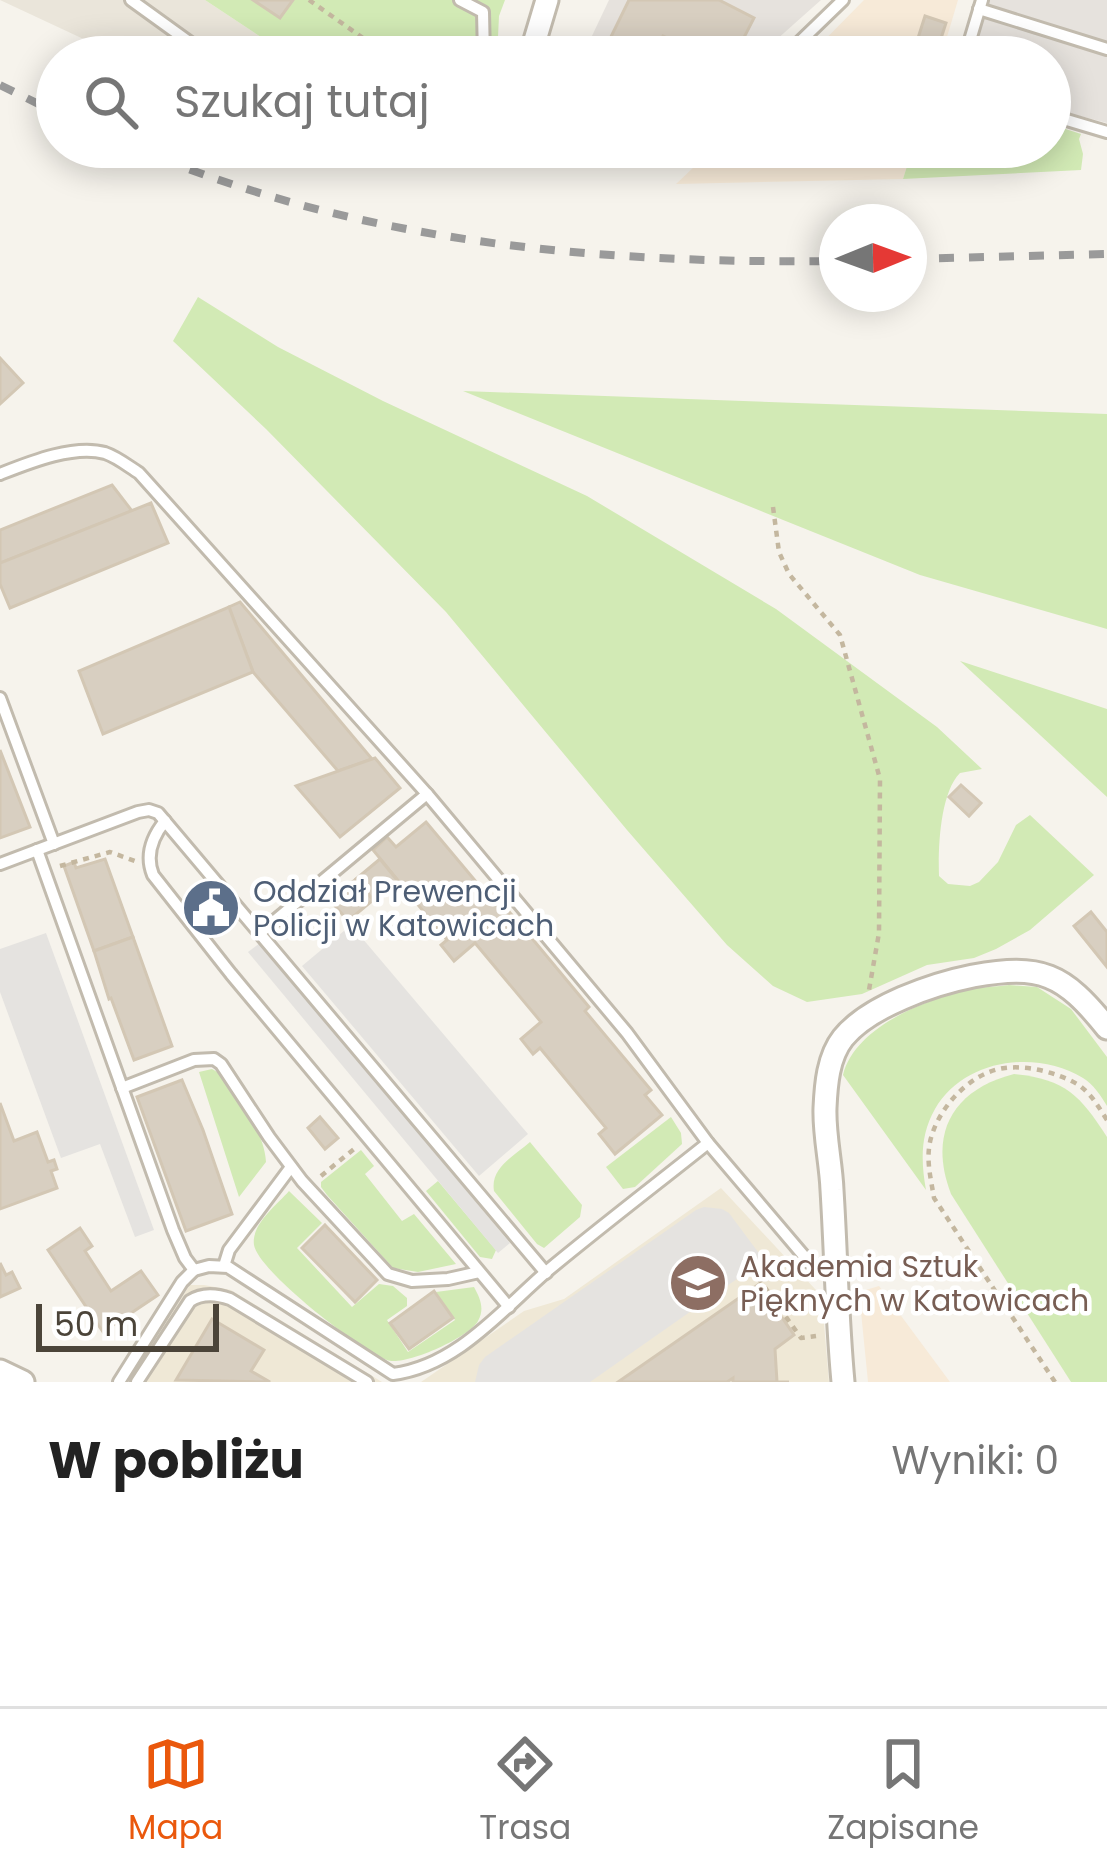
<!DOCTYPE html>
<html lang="pl">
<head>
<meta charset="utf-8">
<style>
	body { margin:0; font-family:Poppins,sans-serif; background:#f6f6f6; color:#222 }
	.compass { position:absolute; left:819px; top:204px; width:108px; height:108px; border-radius:50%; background:#fff; box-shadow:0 6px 30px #0003; rotate:89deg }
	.scale { position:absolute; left:36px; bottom:30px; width:183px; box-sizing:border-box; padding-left:12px; border:6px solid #4b4439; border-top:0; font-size:33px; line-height:42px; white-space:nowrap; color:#4b4439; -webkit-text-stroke:9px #fff; paint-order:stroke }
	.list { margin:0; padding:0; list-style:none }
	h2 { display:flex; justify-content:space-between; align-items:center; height:156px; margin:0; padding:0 48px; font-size:51px }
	h2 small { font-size:39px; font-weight:400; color:#767676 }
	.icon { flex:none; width:66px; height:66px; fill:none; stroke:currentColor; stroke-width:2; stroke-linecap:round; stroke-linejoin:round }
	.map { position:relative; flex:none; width:1107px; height:1382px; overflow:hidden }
	.search { position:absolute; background:#fff; box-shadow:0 6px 30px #0003; left:36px; right:36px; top:36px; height:132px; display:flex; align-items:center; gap:30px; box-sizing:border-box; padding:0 42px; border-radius:66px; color:#767676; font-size:45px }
	.sheet { height:324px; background:#fff }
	nav { display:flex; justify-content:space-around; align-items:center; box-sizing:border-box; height:168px; border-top:3px solid #e0e0e0; background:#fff; font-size:33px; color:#767676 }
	nav a { display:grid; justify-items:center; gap:6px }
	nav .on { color:#ea580c }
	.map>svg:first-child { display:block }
</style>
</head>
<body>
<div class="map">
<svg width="1107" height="1382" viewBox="0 0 1107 1382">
	<rect width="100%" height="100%" fill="#f6f3ec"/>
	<!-- residential -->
	<path fill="#eae5da" d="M0 0H205L291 57H122Z"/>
	<!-- commercial -->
	<g fill="#f7ead8">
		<path d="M864 0H958L941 57H808Z"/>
		<path d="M715 147H913L903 179 676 184Z"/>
		<path d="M879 1286 950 1382H868L859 1292Z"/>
	</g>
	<!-- industrial -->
	<g fill="#e6e2dd">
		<path d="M609 0H821L757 57H582Z"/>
		<path d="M975 0H1107V123L1050 108V57H958Z"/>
	</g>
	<!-- education -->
	<g fill="#efe8d6">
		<path d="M721 1188 816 1290 823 1312 829 1382H421L524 1311 564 1299Z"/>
		<path d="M190 1285H204L231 1290 382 1382H137L128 1377Z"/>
	</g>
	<!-- green -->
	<g fill="#d2eab5">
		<path d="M205 0H505L499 16 497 57H291Z"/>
		<path d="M1050 124 1081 134 1079 139 1083 154 1081 170 903 179 913 147H1050Z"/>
		<path d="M198 297 278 347 383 401 587 496 776 609 937 727 982 769 960 773C940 793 938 848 939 876L948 884 970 886 979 882 998 862 1016 825 1030 815 1094 875 1030 930 996 949 974 958 927 965 862 994 807 1002 773 986 727 945 627 830 446 612 266 429 173 341Z"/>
		<path d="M463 391 1107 414V629L920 575Z"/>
		<path d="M960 661 1107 709V797Z"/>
		<path d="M1009 985 1037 987 1071 1009 1107 1057V1106C1101 1096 1093 1084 1083 1078 1036 1049 964 1059 935 1109 920 1135 921 1162 926 1190L843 1075C854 1029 920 1002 962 991 977 987 994 987 1009 985Z"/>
		<path d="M212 1069 219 1073C237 1100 264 1129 266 1162L239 1197 199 1072Z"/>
		<path d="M1014 1074C1065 1079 1080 1095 1107 1137V1382H1071L951 1194C928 1134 952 1090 1014 1074Z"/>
		<path d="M671 1117 681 1133 682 1144 635 1187 623 1189 606 1167Z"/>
		<path d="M530 1142 582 1205 580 1217 544 1248 537 1244 494 1191C490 1168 514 1156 530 1142Z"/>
		<path d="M361 1150 374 1166 365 1174 402 1221 414 1214 456 1264 418 1272 393 1268 327 1195 321 1187V1182Z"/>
		<path d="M438 1181 496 1250 492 1259 480 1257 426 1191Z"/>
		<path d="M289 1191 322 1223 297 1248 352 1307 379 1284 393 1286 407 1298V1306L387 1320 408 1352 455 1320 436 1292 474 1287C480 1298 485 1309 478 1321 470 1337 404 1367 387 1360 360 1350 259 1272 254 1245 251 1224 277 1205 289 1191Z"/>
	</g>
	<!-- parking -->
	<g fill="#e5e3e0">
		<path d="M351 925 528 1134 479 1176 302 966Z"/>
		<path d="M46 933 154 1230 135 1237 100 1144 61 1158 0 992V949Z"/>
		<path d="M260 943 510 1243 498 1253 248 952Z"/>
		<path d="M704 1207 722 1209 729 1213 764 1260 590 1382H475L479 1365 485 1357 696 1210Z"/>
	</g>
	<!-- building -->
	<g fill="#d8cfc1" stroke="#d3c7b4" stroke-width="3">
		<path d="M253 0H293L280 18Z"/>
		<path d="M629 0H719L754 18 734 57H705L663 36 652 57H601Z"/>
		<path d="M925 16 946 23 935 57H912Z"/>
		<path d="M770 147H848L847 156 770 154Z"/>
		<path d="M0 358 23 383 0 404Z"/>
		<path d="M112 485 132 511 0 563V530Z"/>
		<path d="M151 503 168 543 10 608 0 584V563Z"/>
		<path d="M240 602 372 759 338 771 253 672 229 607Z"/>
		<path d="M229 607 253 672 103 734 79 671Z"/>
		<path d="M0 750 30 827 0 838Z"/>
		<path d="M375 758 400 788 340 837 296 786Z"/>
		<path d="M961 785 981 803 969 816 949 797Z"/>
		<path d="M426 822 493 902 497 898 525 930 589 1007 585 1011 651 1090 645 1095 662 1115 615 1154 599 1134 606 1128 540 1048 533 1054 521 1039 541 1022 475 943 454 961 441 945 447 940 373 850 387 837 396 847Z"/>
		<path d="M105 859 133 937 94 951 64 866 74 862 76 868Z"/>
		<path d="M380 859 397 880 373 900 356 879Z"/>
		<path d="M356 879 373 900 348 921 330 900Z"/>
		<path d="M1091 912 1107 932V967L1074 926Z"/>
		<path d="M133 937 172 1046 134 1060 111 998 109 999 94 951Z"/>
		<path d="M182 1080 203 1130 232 1214 186 1231 137 1097Z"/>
		<path d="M0 1103 14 1141 37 1132 48 1162 54 1160 57 1169 51 1171 57 1188 0 1209Z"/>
		<path d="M320 1117 338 1138 325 1149 308 1128Z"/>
		<path d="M325 1225 377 1280 355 1302 302 1248Z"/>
		<path d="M80 1228 92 1246 85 1251 111 1291 141 1271 158 1295 103 1332 48 1250Z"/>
		<path d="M0 1263 6 1275 12 1272 20 1288 0 1297Z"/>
		<path d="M759 1284 794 1335 775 1349 777 1382H789H733V1378L727 1382H618Z"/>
		<path d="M434 1291 453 1318 409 1349 390 1323Z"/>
		<path d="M212 1319 264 1350 251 1371 270 1382 176 1380Z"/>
	</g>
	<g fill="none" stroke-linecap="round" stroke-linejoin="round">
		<defs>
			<g id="service">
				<path d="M131 0 210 57"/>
				<path d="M460 0 483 12 484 57"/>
				<path d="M979 9 1107 49"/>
				<path d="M784 57 843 0"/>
				<path d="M965 57 982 0"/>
				<path d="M1050 115 1107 132"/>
				<path d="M0 474C28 463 74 444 105 453 117 457 128 466 139 473L427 794 627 1033 708 1143 809 1262 824 1269H836"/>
				<path d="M0 698 54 844"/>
				<path d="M165 821C152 837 145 855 153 875L231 974 509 1307"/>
				<path d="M37 850 173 1230 185 1258 194 1270 209 1266 228 1267 393 1374C456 1366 500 1312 546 1272 599 1228 654 1186 708 1143"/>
				<path d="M0 864 138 812 149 810 158 813 546 1273"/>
				<path d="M260 933 427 794"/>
				<path d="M122 1088 194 1060 214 1059 221 1064 269 1137 302 1181 388 1274 412 1281 448 1279 479 1272"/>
				<path d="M224 1266 229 1250 291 1167"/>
				<path d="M119 1382 182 1282 194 1270"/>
				<path d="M137 1382 190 1301C202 1293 216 1294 230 1299L367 1382"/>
			</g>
			<g id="minor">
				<path d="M530 57 547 0"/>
				<path d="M0 1371 23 1382"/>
				<path d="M843 1382C837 1318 836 1254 832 1190 831 1163 824 1135 825 1108 826 1085 828 1057 843 1038 869 1006 933 984 973 976 1041 964 1063 973 1107 1028"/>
			</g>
		</defs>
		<!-- service casing -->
		<use href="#service" stroke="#c2bbae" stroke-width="16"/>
		<!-- minor casing -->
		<use href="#minor" stroke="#c2bbae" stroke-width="27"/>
		<!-- path -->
		<g stroke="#c4b79f" stroke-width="4.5" stroke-dasharray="6 6" stroke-linecap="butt">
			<path d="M309 0 363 38 356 57"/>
			<path d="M773 507 779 552 789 574 840 635 880 779 879 933 869 990"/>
			<path d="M60 866 110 852 135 861"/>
			<path d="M321 1176 354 1149"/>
			<path d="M744 1258 801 1338 816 1336"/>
			<path d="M1055 1382 934 1198C931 1179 926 1161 930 1142 937 1109 970 1072 1005 1068 1028 1065 1058 1073 1077 1084 1091 1093 1098 1106 1107 1120"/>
		</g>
		<!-- service -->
		<use href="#service" stroke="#fff" stroke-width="10"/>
		<!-- minor -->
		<use href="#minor" stroke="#fff" stroke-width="21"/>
		<!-- rail -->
		<g stroke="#9a9a9a" stroke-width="8" stroke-dasharray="15 15" stroke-linecap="butt">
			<path d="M0 85 57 113"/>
			<path d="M134 147C356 243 598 264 837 261"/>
			<path d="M909 259 1107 254"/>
		</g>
	</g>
	<!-- icons -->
	<defs>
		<symbol id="civic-disc" viewBox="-11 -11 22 22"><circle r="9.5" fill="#5c6f8a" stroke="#fff"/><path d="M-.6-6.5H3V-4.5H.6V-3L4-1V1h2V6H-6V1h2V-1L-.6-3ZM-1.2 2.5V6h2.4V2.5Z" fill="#fff"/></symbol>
		<symbol id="university-disc" viewBox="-11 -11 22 22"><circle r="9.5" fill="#8d6e63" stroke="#fff"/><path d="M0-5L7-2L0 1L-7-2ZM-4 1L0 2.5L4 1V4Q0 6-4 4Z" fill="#fff"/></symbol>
	</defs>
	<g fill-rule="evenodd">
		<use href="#civic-disc" x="178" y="875" width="66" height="66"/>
		<use href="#university-disc" x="665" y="1250" width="66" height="66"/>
	</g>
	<g text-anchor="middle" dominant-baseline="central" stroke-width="9" stroke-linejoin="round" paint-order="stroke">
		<!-- service labels -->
		<g font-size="30" fill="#4e5e75" stroke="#fff" text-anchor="start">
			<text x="253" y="891">Oddział Prewencji<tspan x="253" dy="34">Policji w Katowicach</tspan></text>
		</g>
		<!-- education labels -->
		<g font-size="30" fill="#785e54" stroke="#fff" text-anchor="start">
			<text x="740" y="1266">Akademia Sztuk<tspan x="740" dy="34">Pięknych w Katowicach</tspan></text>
		</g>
	</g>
</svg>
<svg class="compass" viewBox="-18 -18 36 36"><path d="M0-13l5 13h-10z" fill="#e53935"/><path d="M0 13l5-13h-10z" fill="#767676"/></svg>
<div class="scale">50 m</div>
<div class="search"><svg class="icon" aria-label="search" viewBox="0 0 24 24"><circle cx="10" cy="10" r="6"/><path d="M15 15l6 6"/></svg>Szukaj tutaj</div>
</div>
<section class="sheet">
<h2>W pobliżu<small>Wyniki: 0</small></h2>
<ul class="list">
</ul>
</section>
<nav>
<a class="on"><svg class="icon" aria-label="map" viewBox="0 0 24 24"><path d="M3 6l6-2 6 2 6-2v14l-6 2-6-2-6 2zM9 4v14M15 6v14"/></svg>Mapa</a>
<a><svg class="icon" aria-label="directions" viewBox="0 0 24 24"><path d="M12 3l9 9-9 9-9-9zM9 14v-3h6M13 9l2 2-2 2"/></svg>Trasa</a>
<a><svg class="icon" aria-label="saved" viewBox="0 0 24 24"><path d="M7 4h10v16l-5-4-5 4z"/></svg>Zapisane</a>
</nav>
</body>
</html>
